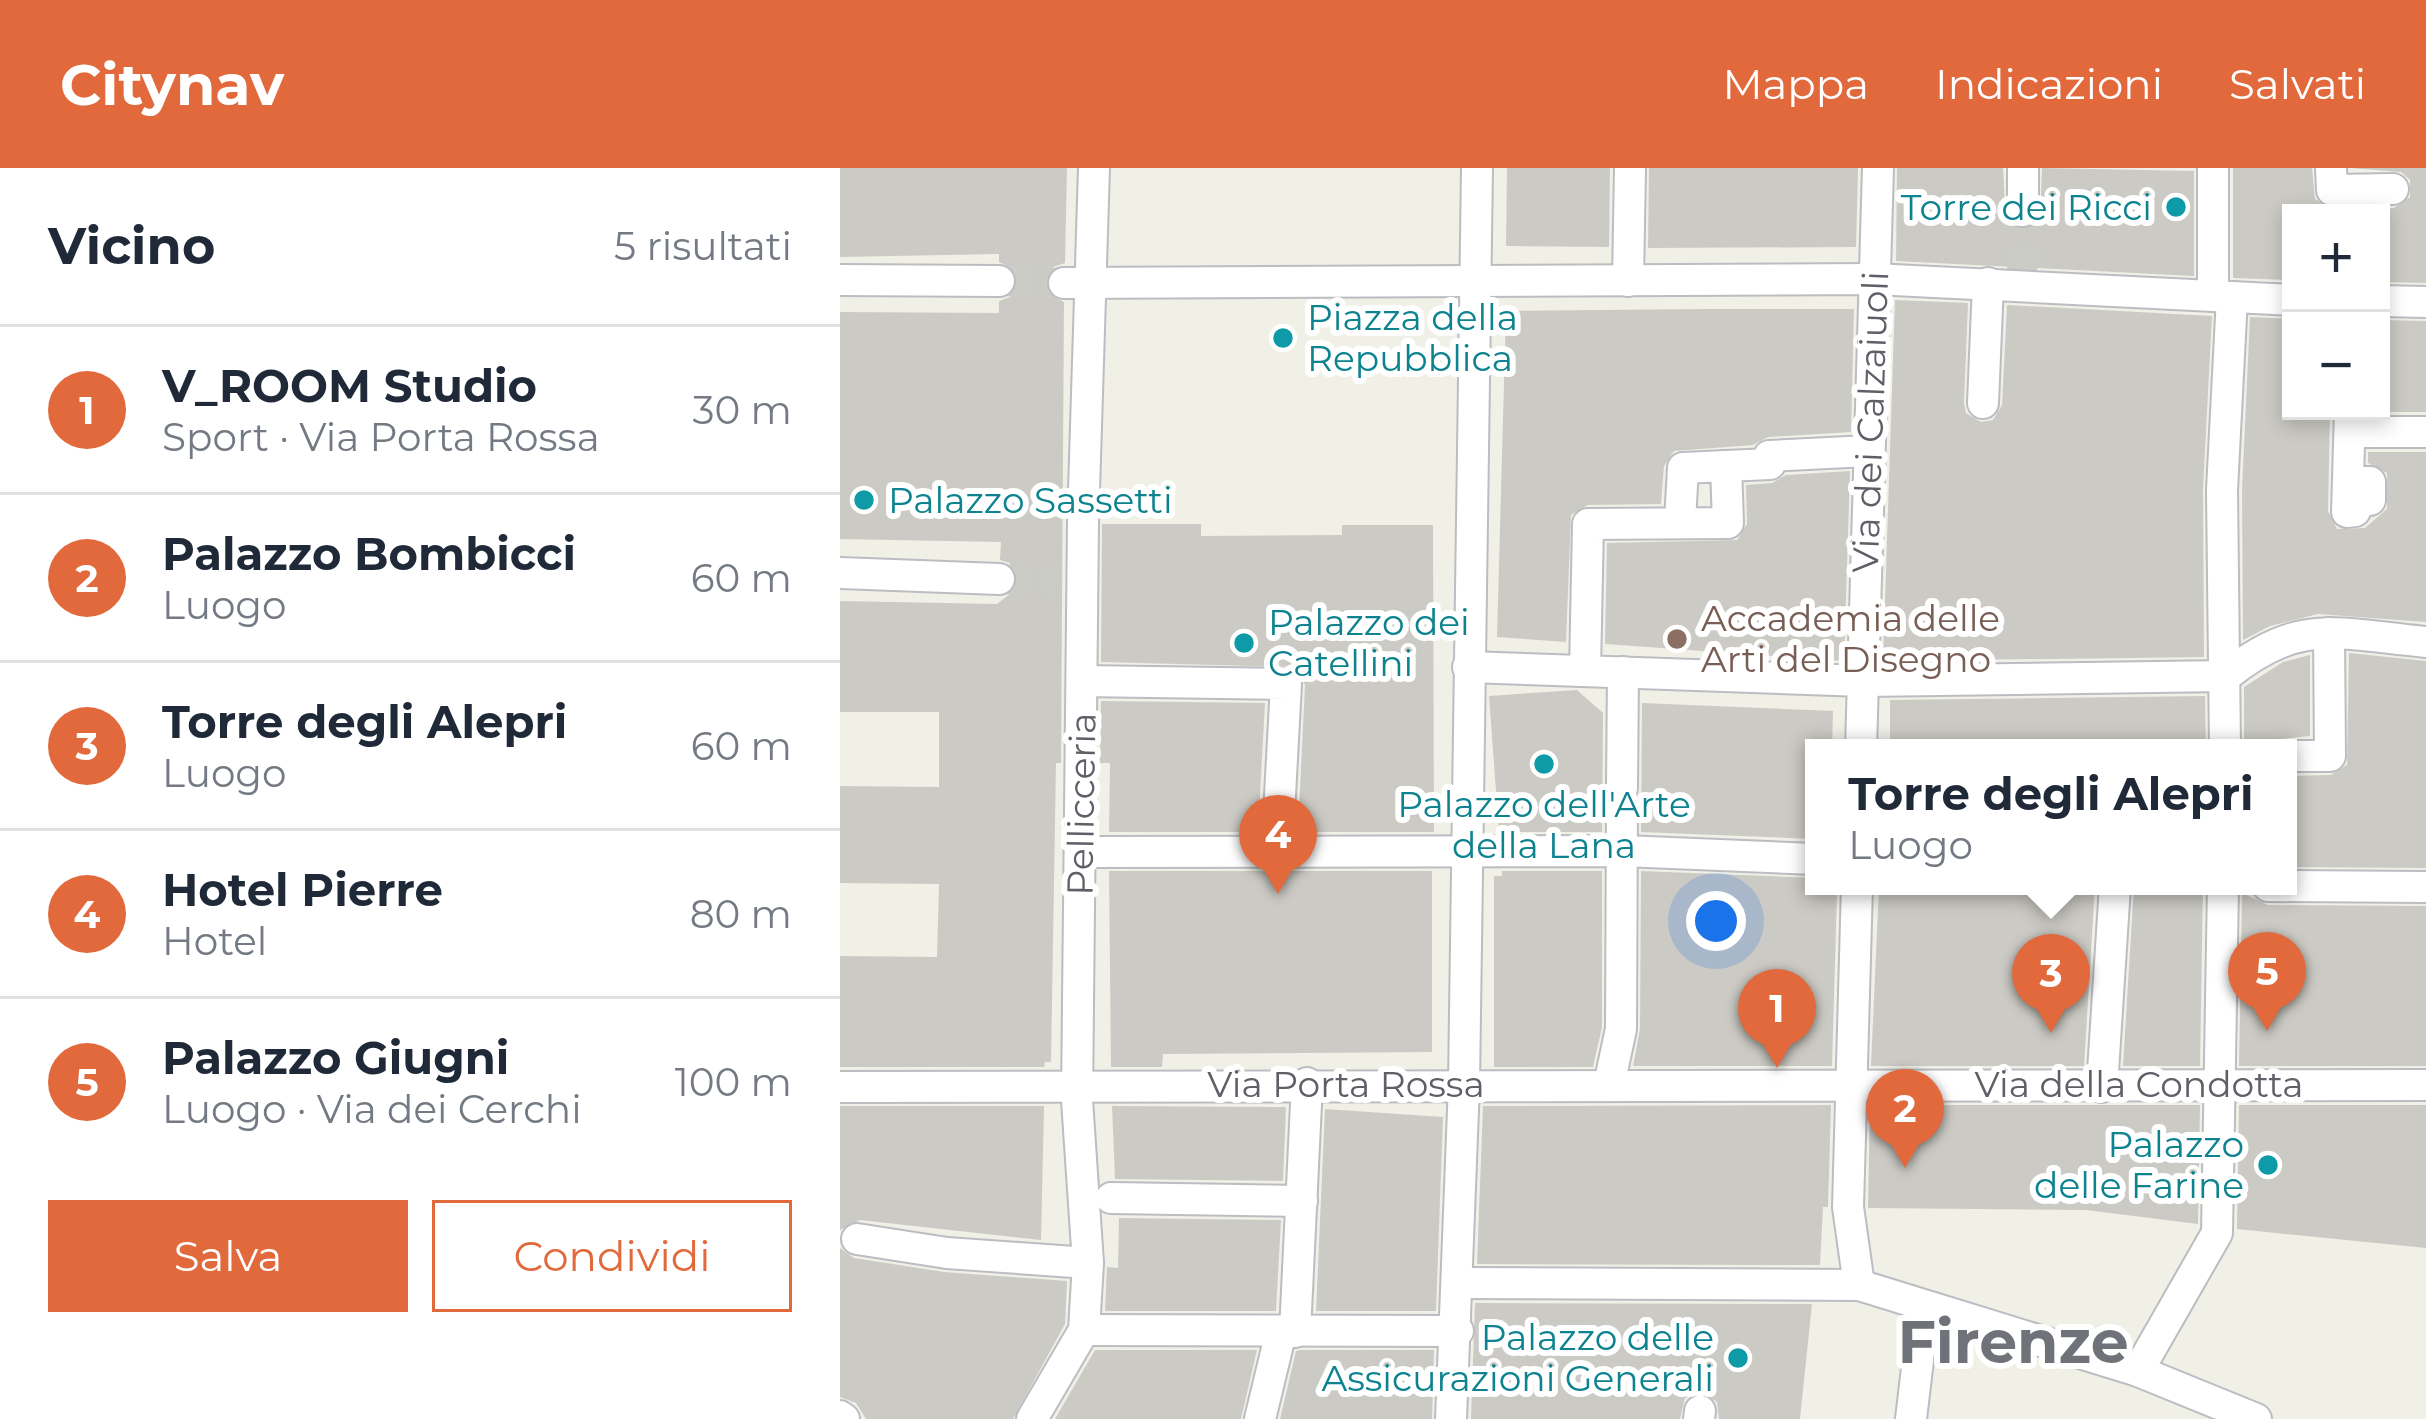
<!DOCTYPE html>
<html lang="it">
<head>
<meta charset="utf-8">
<style>
	body { margin:0; font-family:Montserrat,sans-serif; background:#f2f2f3; color:#1f2937 }
	.controls { position:absolute; right:36px; top:36px; display:grid; overflow:hidden; border-radius:0px; box-shadow:0 6px 18px #0003 }
	.controls button { width:108px; height:108px; display:grid; place-items:center; padding:0; border:0; border-bottom:3px solid #e0e1e3; background:#fff; color:#1f2937; font:60px sans-serif }
	.you { position:absolute; left:876px; top:753px; width:42px; height:42px; margin:-30px; border:9px solid #fff; border-radius:50%; background:#1a73e8; box-shadow:0 0 0 18px #1a73e833 }
	.badge { display:grid; place-items:center; width:78px; height:78px; border-radius:50%; background:#e2693b; color:#fff; font-size:39px; font-weight:700 }
	.pin { position:absolute; translate:-50% -99px; filter:drop-shadow(0 3px 6px #0008) }
	.pin::after { content:''; position:absolute; top:63px; width:42px; height:36px; background:inherit; clip-path:polygon(0 0,100% 0,50% 100%) }
	.popup { position:absolute; left:965px; top:571px; width:492px; height:156px; box-sizing:border-box; display:grid; place-content:center; border-radius:0px; background:#fff; filter:drop-shadow(0 3px 9px #0005); font-size:39px; white-space:nowrap; color:#747a83 }
	.popup b { font-size:45px; color:#1f2937 }
	.popup::after { content:''; position:absolute; left:50%; top:100%; margin-left:-24px; border:24px solid transparent; border-top-color:#fff }
	.list { margin:0; padding:0; list-style:none }
	h2 { display:flex; justify-content:space-between; align-items:center; height:156px; margin:0; padding:0 48px; font-size:51px }
	h2 small { font-size:39px; font-weight:400; color:#747a83 }
	.list li { display:grid; grid-template-columns:78px 1fr auto; gap:36px; align-items:center; box-sizing:border-box; height:168px; padding:0 48px; border-top:3px solid #e0e1e3 }
	.list b { display:block; font-size:45px; white-space:nowrap }
	.list p { margin:0; font-size:39px; white-space:nowrap; color:#747a83 }
	.list em { font-size:39px; font-style:normal; color:#747a83 }
	.actions { display:flex; gap:24px; padding:36px 48px }
	.actions a { flex:1; padding:27px 0; border:3px solid #e2693b; border-radius:0px; text-align:center; font-size:42px; color:#e2693b }
	.actions .main { background:#e2693b; color:#fff }
	.map { position:relative; flex:none; width:1586px; height:1251px; overflow:hidden }
	header { display:flex; align-items:center; gap:72px; box-sizing:border-box; height:168px; padding:0 60px; background:#e2693b; color:#fff }
	header strong { font-size:57px }
	nav { display:flex; gap:66px; margin-inline-start:auto; font-size:42px }
	main { display:flex }
	aside { flex:1; background:#fff }
	.map>svg:first-child { display:block }
</style>
</head>
<body>
<header>
<strong>Citynav</strong>
<nav><a>Mappa</a><a>Indicazioni</a><a>Salvati</a></nav>
</header>
<main>
<aside>
<h2>Vicino<small>5 risultati</small></h2>
<ul class="list">
<li><span class="badge">1</span><div><b>V_ROOM Studio</b><p>Sport · Via Porta Rossa</p></div><em>30 m</em></li>
<li><span class="badge">2</span><div><b>Palazzo Bombicci</b><p>Luogo</p></div><em>60 m</em></li>
<li><span class="badge">3</span><div><b>Torre degli Alepri</b><p>Luogo</p></div><em>60 m</em></li>
<li><span class="badge">4</span><div><b>Hotel Pierre</b><p>Hotel</p></div><em>80 m</em></li>
<li><span class="badge">5</span><div><b>Palazzo Giugni</b><p>Luogo · Via dei Cerchi</p></div><em>100 m</em></li>
</ul>
<div class="actions"><a class="main">Salva</a><a>Condividi</a></div>
</aside>
<div class="map">
<svg width="1586" height="1251" viewBox="0 0 1586 1251">
	<rect width="100%" height="100%" fill="#f0f0e7"/>
	<!-- building -->
	<g fill="#cccac4">
		<path d="M0 0H227L225 95 213 99 205 114 208 126 224 134 221 595H216L211 894H205L204 899H0V788L97 789 99 716 0 715V618L99 619V544H0V433L157 436 175 422 178 411 170 395 160 392 161 374 0 371V144L159 145V133L170 129 178 114 175 102 159 94V86L0 89Z"/>
		<path d="M667 0H770L769 79 666 78Z"/>
		<path d="M809 0H1018L1016 79 808 80Z"/>
		<path d="M1057 0H1163L1166 52 1182 62 1200 52 1202 0 1354 3V108L1056 93Z"/>
		<path d="M1393 0H1472L1475 31 1492 41 1554 40 1570 29V12L1561 4 1511 0H1586V115L1541 114V45H1451V112L1393 110Z"/>
		<path d="M1055 132 1128 135 1124 235 1126 245 1141 254 1153 252 1162 237 1167 137 1372 148 1363 321 1364 489 1043 493Z"/>
		<path d="M865 141H1014L1011 264 928 269 913 277 834 283 824 298 821 336 748 337 731 347 726 474 657 469 666 143Z"/>
		<path d="M1410 149 1451 151V243H1490L1488 343 1497 361 1525 360 1547 341V305L1528 295V284H1586V454L1478 446 1430 458 1403 472 1402 322Z"/>
		<path d="M1541 152 1586 153V244H1529L1541 243Z"/>
		<path d="M1010 303 1004 493 765 476 767 375 897 372 907 356 906 317 932 315 946 307Z"/>
		<path d="M262 356H361V368L502 367V357H593L594 664H458L465 517 455 499 261 494Z"/>
		<path d="M1509 485 1586 493V700L1448 699V608L1491 607 1507 597Z"/>
		<path d="M1470 487V568L1439 571 1431 579 1404 578V519L1443 494Z"/>
		<path d="M737 522 763 545 762 664H659L649 528Z"/>
		<path d="M1365 528 1366 580H1050V532Z"/>
		<path d="M261 533 425 535 418 664H269L270 595H260Z"/>
		<path d="M802 535 993 543 992 580H974V671L801 664Z"/>
		<path d="M269 703H592V884L323 886 322 899H271Z"/>
		<path d="M662 703H762V859L753 899H654V708H662Z"/>
		<path d="M801 703 974 710V724L997 725 992 898H793L800 861Z"/>
		<path d="M1039 718H1255L1244 898H1031Z"/>
		<path d="M1294 718 1363 719 1360 898H1283Z"/>
		<path d="M1402 725 1428 737 1586 738V898H1399Z"/>
		<path d="M991 937 988 1039H983L980 1097 637 1096 643 938Z"/>
		<path d="M1030 937H1360L1358 1056 1246 1042 1028 1040Z"/>
		<path d="M1399 937H1586V1080L1397 1061Z"/>
		<path d="M0 938H204L201 1072 20 1052 0 1062Z"/>
		<path d="M272 938 446 939 443 1013 275 1011Z"/>
		<path d="M485 941 603 949 596 1143H476Z"/>
		<path d="M279 1050 441 1052 436 1143H265L267 1099 278 1100Z"/>
		<path d="M0 1080 14 1090 104 1104 227 1113 225 1156 173 1251H26L16 1235 0 1229Z"/>
		<path d="M635 1135 972 1136 960 1251H879L877 1234 861 1224 845 1230 840 1251H631Z"/>
		<path d="M255 1182H417L401 1251H215Z"/>
		<path d="M461 1182H594L592 1251H440L456 1183Z"/>
	</g>
	<g fill="none" stroke-linecap="round" stroke-linejoin="round">
		<!-- street-tunnel -->
		<g stroke="#ccccc7" stroke-width="30" stroke-dasharray="30 15" stroke-linecap="butt">
			<path d="M1182 108 1183 43"/>
			<path d="M159 113 224 115"/>
			<path d="M159 411 219 413"/>
		</g>
		<defs>
			<g id="street">
				<path d="M1373 0V128"/>
				<path d="M1491 0 1492 22 1553 21"/>
				<path d="M1183 43V0"/>
				<path d="M0 112 159 113"/>
				<path d="M788 113 790 0"/>
				<path d="M224 115 1034 111 1451 132"/>
				<path d="M1541 133 1586 134"/>
				<path d="M1143 235 1148 115"/>
				<path d="M1510 264H1586"/>
				<path d="M886 298 930 296 929 288 1028 283"/>
				<path d="M1508 314H1530V332L1515 331V343L1507 344 1510 243"/>
				<path d="M0 405 159 411"/>
				<path d="M628 499 1023 513 1386 508C1459 448 1498 466 1586 474"/>
				<path d="M745 503 748 356 888 355 886 298 843 300 840 353"/>
				<path d="M242 513 446 516 437 683"/>
				<path d="M1021 580 1038 0"/>
				<path d="M1385 580 1382 322 1392 129"/>
				<path d="M1448 588H1490L1489 465"/>
				<path d="M782 620 783 504"/>
				<path d="M241 684 783 683 974 691"/>
				<path d="M1017 718 1008 1039 1019 1117"/>
				<path d="M1428 718 1586 719"/>
				<path d="M769 917 781 861 782 636"/>
				<path d="M0 919 1586 917"/>
				<path d="M1262 919 1275 718"/>
				<path d="M271 1030 462 1033"/>
				<path d="M17 1071 107 1085 248 1095"/>
				<path d="M619 1115 1019 1117 1298 1203 1416 1251"/>
				<path d="M244 1162 618 1163"/>
				<path d="M455 1164 467 915"/>
				<path d="M1298 1203 1377 1065 1383 718"/>
				<path d="M0 1248 4 1251"/>
				<path d="M192 1251 244 1162 248 1095 237 932 243 355 254 0"/>
				<path d="M420 1251 441 1164"/>
				<path d="M611 1251 624 916 637 0"/>
				<path d="M859 1251 860 1243"/>
				<path d="M1071 1251 1084 1141"/>
			</g>
		</defs>
		<!-- street casing -->
		<use href="#street" stroke="#bbbdc2" stroke-width="34"/>
		<!-- street -->
		<use href="#street" stroke="#fff" stroke-width="30"/>
	</g>
	<!-- markers -->
	<g fill="#0f9aa8" stroke="#fff" stroke-width="4.5">
		<circle cx="1336" cy="39" r="12"/>
		<circle cx="443" cy="170" r="12"/>
		<circle cx="24" cy="332" r="12"/>
		<circle cx="404" cy="475" r="12"/>
		<circle cx="704" cy="596" r="12"/>
		<circle cx="1428" cy="997" r="12"/>
		<circle cx="898" cy="1190" r="12"/>
	</g>
	<circle fill="#8d6e63" stroke="#fff" stroke-width="4.5" cx="837" cy="471" r="12"/>
	<g text-anchor="middle" dominant-baseline="central" stroke-width="12" stroke-linejoin="round" paint-order="stroke">
		<!-- culture labels -->
		<g font-size="36" fill="#0d838f" stroke="#fff" text-anchor="end">
			<text x="1312" y="39">Torre dei Ricci</text>
			<text x="467" y="149" text-anchor="start">Piazza della<tspan x="467" dy="41">Repubblica</tspan></text>
			<text x="48" y="332" text-anchor="start">Palazzo Sassetti</text>
			<text x="428" y="454" text-anchor="start">Palazzo dei<tspan x="428" dy="41">Catellini</tspan></text>
			<text x="704" y="636" text-anchor="middle">Palazzo dell'Arte<tspan x="704" dy="41">della Lana</tspan></text>
			<text x="1404" y="976">Palazzo<tspan x="1404" dy="41">delle Farine</tspan></text>
			<text x="874" y="1169">Palazzo delle<tspan x="874" dy="41">Assicurazioni Generali</tspan></text>
		</g>
		<!-- street labels -->
		<g font-size="36" fill="#5e6067" stroke="#fff">
			<text transform="translate(1030 254) rotate(-88)">Via dei Calzaiuoli</text>
			<text transform="translate(241 636) rotate(-89)">Pellicceria</text>
			<text x="506" y="916">Via Porta Rossa</text>
			<text x="1299" y="916">Via della Condotta</text>
		</g>
		<!-- education labels -->
		<g font-size="36" fill="#785e54" stroke="#fff" text-anchor="start">
			<text x="861" y="450">Accademia delle<tspan x="861" dy="41">Arti del Disegno</tspan></text>
		</g>
		<!-- town labels -->
		<g font-size="60" font-weight="bold" fill="#6f7278" stroke="#fff">
			<text x="1173" y="1173">Firenze</text>
		</g>
	</g>
</svg>
<div class="controls">
<button>+</button>
<button>−</button>
</div>
<div class="you"></div>
<div class="pin badge" style="left:937px;top:900px">1</div>
<div class="pin badge" style="left:1065px;top:1000px">2</div>
<div class="pin badge" style="left:1211px;top:865px">3</div>
<div class="popup"><b>Torre degli Alepri</b>Luogo</div>
<div class="pin badge" style="left:438px;top:726px">4</div>
<div class="pin badge" style="left:1427px;top:863px">5</div>
</div>
</main>
</body>
</html>
